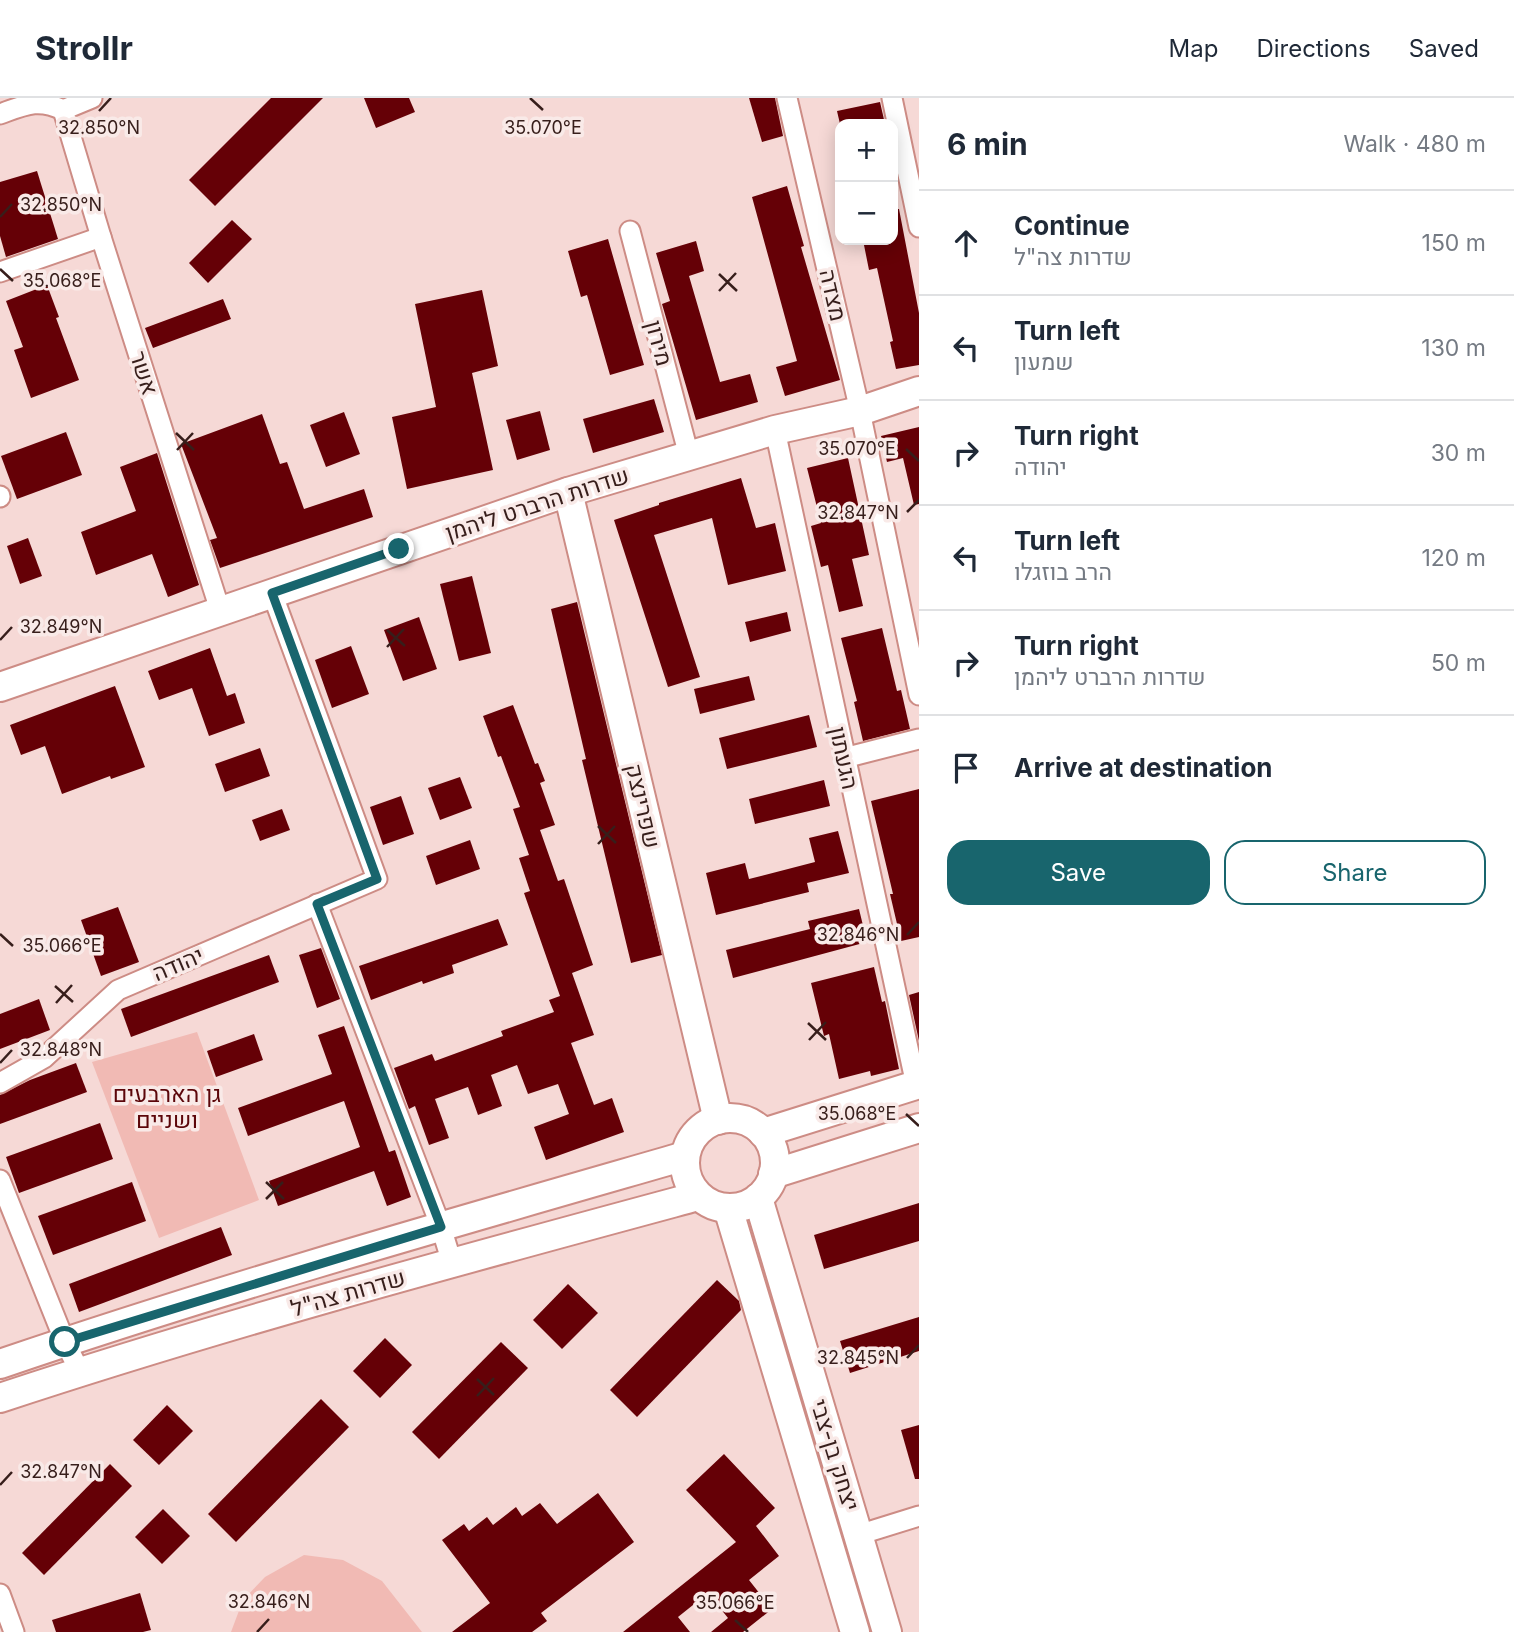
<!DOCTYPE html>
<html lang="en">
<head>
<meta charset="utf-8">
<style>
	body { margin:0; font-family:Inter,Heebo,sans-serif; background:#f2f2f3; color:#1f2937 }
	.controls { position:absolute; right:21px; top:21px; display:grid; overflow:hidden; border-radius:14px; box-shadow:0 4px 18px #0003 }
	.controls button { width:63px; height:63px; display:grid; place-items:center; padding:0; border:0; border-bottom:2px solid #e0e1e3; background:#fff; color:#1f2937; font:35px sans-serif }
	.stop { position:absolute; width:21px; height:21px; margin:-16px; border:5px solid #18656d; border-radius:50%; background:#fff }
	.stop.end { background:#18656d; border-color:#fff; box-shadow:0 2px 7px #0008 }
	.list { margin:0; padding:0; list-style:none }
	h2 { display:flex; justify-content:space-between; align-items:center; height:91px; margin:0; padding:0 28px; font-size:30px }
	h2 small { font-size:23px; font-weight:400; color:#747a83 }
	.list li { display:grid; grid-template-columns:46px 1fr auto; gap:21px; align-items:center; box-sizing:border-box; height:105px; padding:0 28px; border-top:2px solid #e0e1e3 }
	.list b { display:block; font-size:26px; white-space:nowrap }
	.list p { margin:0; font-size:23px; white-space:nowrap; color:#747a83 }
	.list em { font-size:23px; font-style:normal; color:#747a83 }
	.actions { display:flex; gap:14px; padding:21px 28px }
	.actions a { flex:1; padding:16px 0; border:2px solid #18656d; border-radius:21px; text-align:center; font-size:24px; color:#18656d }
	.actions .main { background:#18656d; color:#fff }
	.icon { flex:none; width:38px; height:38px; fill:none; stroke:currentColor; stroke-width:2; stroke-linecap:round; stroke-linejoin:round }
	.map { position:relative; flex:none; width:919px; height:1534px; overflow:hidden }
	header { display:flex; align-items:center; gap:42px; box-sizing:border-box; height:98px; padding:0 35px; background:#fff; border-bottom:2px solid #e0e1e3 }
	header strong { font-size:33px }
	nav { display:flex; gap:38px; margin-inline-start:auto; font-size:24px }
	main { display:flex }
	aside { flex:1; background:#fff }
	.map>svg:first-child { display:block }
</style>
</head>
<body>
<header>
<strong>Strollr</strong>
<nav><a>Map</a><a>Directions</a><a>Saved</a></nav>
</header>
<main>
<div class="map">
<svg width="919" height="1534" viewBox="0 0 919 1534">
	<rect width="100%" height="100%" fill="#f6d9d6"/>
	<!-- green -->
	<g fill="#f1bab4">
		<path d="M197 934 259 1102 159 1140 92 964Z"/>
		<path d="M304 1457 343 1462 382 1483 422 1534H231L243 1502 265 1479Z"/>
	</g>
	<!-- building -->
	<g fill="#650006">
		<path d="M271 0H323L215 108 189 82Z"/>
		<path d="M364 0H409L415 14 376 30Z"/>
		<path d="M749 0H775L783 38 762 44Z"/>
		<path d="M880 4 885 26H840L837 13Z"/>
		<path d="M37 73 58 141 6 159 0 138V84Z"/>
		<path d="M787 88 804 148 801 149 840 282 785 298 776 269 797 263 752 99Z"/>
		<path d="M893 111H899L919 215V267L896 271 890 244 893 243 877 170 869 172 863 142H893Z"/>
		<path d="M232 122 252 141 208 185 189 165Z"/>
		<path d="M608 141 644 267 610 277 587 197 581 199 568 153Z"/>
		<path d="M696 143 704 173 689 178 720 284 750 276 758 304 696 322 662 206 670 203 656 155Z"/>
		<path d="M47 187 59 219 56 220 79 282 31 300 14 252 23 249 6 203Z"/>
		<path d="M482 192 498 268 472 275 493 372 407 391 392 319 436 309 415 206Z"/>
		<path d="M223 201 231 221 153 250 145 230Z"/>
		<path d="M654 301 664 334 593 355 583 321Z"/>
		<path d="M540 313 550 352 517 362 506 322Z"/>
		<path d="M344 314 360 356 326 369 310 327Z"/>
		<path d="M262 316 280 366 287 364 304 411 364 391 373 419 220 470 210 442 217 440 181 346Z"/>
		<path d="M919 329V406L914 407 903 360 887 364 881 338Z"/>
		<path d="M66 334 82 377 17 401 1 358Z"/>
		<path d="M157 355 199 487 168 499 152 456 96 477 81 434 136 413 120 369Z"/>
		<path d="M848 360 869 457 852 461 863 508 839 514 828 467 821 469 811 428 821 425 807 370Z"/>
		<path d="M741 380 756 430 775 425 786 473 728 487 712 420 654 437 700 579 668 589 614 422 659 407V405Z"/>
		<path d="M28 440 42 478 20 486 7 448Z"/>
		<path d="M472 478 491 555 459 563 440 486Z"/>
		<path d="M577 504 662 857 631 865 582 662 586 661 551 511Z"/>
		<path d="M787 514 791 533 750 544 745 524Z"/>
		<path d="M419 519 437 571 403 583 384 532Z"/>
		<path d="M882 530 897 593 901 592 910 631 863 643 854 604 857 603 841 540Z"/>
		<path d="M351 548 369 596 332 610 315 562Z"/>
		<path d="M210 550 227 598 235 595 245 625 209 638 192 590 159 602 148 573Z"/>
		<path d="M749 578 755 602 700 616 694 591Z"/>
		<path d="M115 588 145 669 111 681 110 678 62 696 45 648 21 657 10 627Z"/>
		<path d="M513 607 535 666 538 665 545 683 540 685 555 727 540 732 558 783 564 781 593 867 572 875 594 937 571 945 594 1007 612 1000 624 1034 546 1062 534 1029 569 1016 558 986 528 996 517 967 491 977 502 1008 478 1017 468 989 435 1001 449 1040 429 1047 415 1008 409 1011 394 970 432 956 435 963 503 938 501 933 554 914 549 902 560 898 524 795 530 793 519 760 529 757 513 711 520 709 501 658 498 659 483 618Z"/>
		<path d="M809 617 817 649 727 671 719 640Z"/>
		<path d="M260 650 270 678 225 694 215 666Z"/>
		<path d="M460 679 472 710 440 722 428 690Z"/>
		<path d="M824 682 830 708 755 726 749 701Z"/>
		<path d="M919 691V839L901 843 890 796H893L871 703Z"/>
		<path d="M401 698 414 736 383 747 370 709Z"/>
		<path d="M282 711 290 732 260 743 252 722Z"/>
		<path d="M838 733 849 775 807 785 809 794 716 817 706 775 745 765 749 781 815 764 809 740Z"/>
		<path d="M470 742 480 771 436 787 426 758Z"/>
		<path d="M118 809 139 864 101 878 81 822Z"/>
		<path d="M859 811 867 844 733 880 726 852 810 831 808 823Z"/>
		<path d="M498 821 508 847 452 867 454 875 423 886 422 883 371 902 359 868Z"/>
		<path d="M321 850 340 901 317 910 299 857Z"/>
		<path d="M269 857 279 884 131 939 121 911Z"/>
		<path d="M874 869 882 904 885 903 899 971 871 978 870 973 839 981 829 936 824 938 811 885Z"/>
		<path d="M919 894V943L909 897Z"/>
		<path d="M39 901 50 932 0 951V916Z"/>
		<path d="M344 928 389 1054 395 1052 411 1099 387 1108 374 1073 278 1108 269 1083 360 1049 344 1003 248 1038 238 1010 332 976 318 937Z"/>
		<path d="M254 936 263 962 216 979 207 953Z"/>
		<path d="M76 965 87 994 0 1026V997L30 982Z"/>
		<path d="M100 1025 113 1061 19 1095 6 1059Z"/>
		<path d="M132 1084 146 1123 53 1157 38 1118Z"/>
		<path d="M919 1105V1143L824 1171 814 1137Z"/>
		<path d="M221 1129 232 1157 79 1214 69 1186Z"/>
		<path d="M717 1182 739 1203 741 1212 637 1319 610 1292Z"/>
		<path d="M568 1186 598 1215 562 1251 533 1222Z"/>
		<path d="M919 1219V1253L850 1275 840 1243Z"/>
		<path d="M385 1240 412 1267 380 1300 353 1273Z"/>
		<path d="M501 1244 528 1270 439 1361 412 1334Z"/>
		<path d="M321 1301 349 1329 236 1444 208 1416Z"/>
		<path d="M167 1307 193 1333 159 1367 133 1342Z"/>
		<path d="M919 1327V1381H915L901 1332Z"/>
		<path d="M724 1356 775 1410 756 1428 779 1458 749 1482 772 1511 743 1534H711L728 1520 708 1495 678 1519 690 1534H623L736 1444 686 1392Z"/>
		<path d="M110 1366 132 1388 44 1477 22 1455Z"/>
		<path d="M598 1395 634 1444 541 1515 547 1523 532 1534H452L490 1505 442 1442 464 1426 469 1433 487 1419 493 1427 516 1409 522 1418 540 1405 557 1426Z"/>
		<path d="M163 1411 190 1438 162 1466 135 1439Z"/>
		<path d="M140 1495 151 1532 143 1534H56L52 1522Z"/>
	</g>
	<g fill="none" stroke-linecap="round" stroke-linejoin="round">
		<defs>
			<g id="street">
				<path d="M92 0 63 12 101 139"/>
				<path d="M787 0 860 313 919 597"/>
				<path d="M892 0 919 129"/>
				<path d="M0 16C25 7 38 0 63 12"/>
				<path d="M630 133 689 358"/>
				<path d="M0 174 101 139 220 512"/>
				<path d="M775 332 916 987"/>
				<path d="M0 398V399"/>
				<path d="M844 660 919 641"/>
				<path d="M317 806 441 1129 452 1165"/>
				<path d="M0 985 44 960 118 892 377 781 272 495"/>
				<path d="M0 1082 65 1244 80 1274"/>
				<path d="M858 1437 919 1418"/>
				<path d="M0 1496 14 1534"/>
			</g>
			<g id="secondary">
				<path d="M568 394 718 1022"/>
				<path d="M0 589 568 394 775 332 860 313 919 293"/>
				<circle cx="730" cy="1065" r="45"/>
				<path d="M763 1035 919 986"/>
				<path d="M773 1076 919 1030"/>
				<path d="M758 1100 887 1534"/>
				<path d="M728 1110 855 1534"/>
				<path d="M0 1266C226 1189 456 1124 685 1058"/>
				<path d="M0 1300C230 1224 465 1161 698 1098"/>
			</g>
		</defs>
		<!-- street casing -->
		<use href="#street" stroke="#cd8c85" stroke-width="23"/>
		<!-- secondary casing -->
		<use href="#secondary" stroke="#cd8c85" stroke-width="32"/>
		<!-- street -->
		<use href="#street" stroke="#fff" stroke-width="19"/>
		<!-- secondary -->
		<use href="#secondary" stroke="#fff" stroke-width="28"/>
	</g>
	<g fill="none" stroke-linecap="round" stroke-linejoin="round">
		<!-- route -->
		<path stroke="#18656d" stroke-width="9" d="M65 1244 441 1129 317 806 377 781 272 495 399 451"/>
	</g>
	<!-- ticks -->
	<path fill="none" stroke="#371e1b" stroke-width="2.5" d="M530 0 543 12M99 13 111 0M0 119 12 106M0 171 13 183M719 176 737 193M719 193 736 175M176 335 194 352M906 351 919 363M177 352 193 335M907 414 919 402M387 532 405 548M0 542 12 529M387 549 404 531M598 728 616 745M598 746 615 728M0 836 13 848M907 837 919 824M55 888 73 904M56 905 72 887M808 925 826 942M809 942 826 924M0 965 12 952M906 1016 919 1028M266 1084 284 1101M266 1101 283 1084M907 1260 919 1247M477 1281 494 1297M477 1298 494 1280M0 1387 12 1374M735 1522 748 1534M257 1534 269 1521"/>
	<g text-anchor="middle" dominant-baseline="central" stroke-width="7" stroke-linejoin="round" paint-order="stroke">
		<!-- street labels -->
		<g font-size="23" fill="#371e1b" stroke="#f9eae8">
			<text transform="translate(833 197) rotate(77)">מצדה</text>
			<text transform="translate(659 245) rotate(75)">מירון</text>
			<text transform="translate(144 275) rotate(72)">אשר</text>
			<text transform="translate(537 406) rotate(-18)">שדרות הרברט ליהמן</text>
			<text transform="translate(844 660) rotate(78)">הגעתון</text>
			<text transform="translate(643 708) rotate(77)">שפרינצק</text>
			<text transform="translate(178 866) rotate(-23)">יהודה</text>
			<text transform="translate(348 1195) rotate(-16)">שדרות צה"ל</text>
			<text transform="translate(835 1357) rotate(73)">יצחק בן-צבי</text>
		</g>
		<!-- park labels -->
		<g font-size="23" fill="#5c060a" stroke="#f9eae8">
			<text x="167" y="996">גן הארבעים<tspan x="167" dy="26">ושניים</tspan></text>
		</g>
	</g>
	<g font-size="18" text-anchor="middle" fill="#371e1b" stroke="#f9eae8" stroke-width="7" stroke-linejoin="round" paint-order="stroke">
		<text x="543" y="36">35.070°E</text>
		<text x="99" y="36">32.850°N</text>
		<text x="61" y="113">32.850°N</text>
		<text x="62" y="189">35.068°E</text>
		<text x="857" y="357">35.070°E</text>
		<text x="858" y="421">32.847°N</text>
		<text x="61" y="535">32.849°N</text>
		<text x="858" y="843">32.846°N</text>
		<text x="62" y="854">35.066°E</text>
		<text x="61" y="958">32.848°N</text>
		<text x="857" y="1022">35.068°E</text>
		<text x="858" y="1266">32.845°N</text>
		<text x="61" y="1380">32.847°N</text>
		<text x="269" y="1510">32.846°N</text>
		<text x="735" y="1511">35.066°E</text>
	</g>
</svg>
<div class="controls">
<button>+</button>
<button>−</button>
</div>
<div class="stop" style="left:65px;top:1244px"></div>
<div class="stop end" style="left:399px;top:451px"></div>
</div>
<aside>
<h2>6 min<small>Walk · 480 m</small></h2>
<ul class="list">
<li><svg class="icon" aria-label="ahead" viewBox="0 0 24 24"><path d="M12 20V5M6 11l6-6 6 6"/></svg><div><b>Continue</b><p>שדרות צה&quot;ל</p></div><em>150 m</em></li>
<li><svg class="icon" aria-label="left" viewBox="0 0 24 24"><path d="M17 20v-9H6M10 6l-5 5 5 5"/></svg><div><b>Turn left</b><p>שמעון</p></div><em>130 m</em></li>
<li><svg class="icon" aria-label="right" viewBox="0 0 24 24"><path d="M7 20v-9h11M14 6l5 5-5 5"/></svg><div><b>Turn right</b><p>יהודה</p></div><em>30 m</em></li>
<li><svg class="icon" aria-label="left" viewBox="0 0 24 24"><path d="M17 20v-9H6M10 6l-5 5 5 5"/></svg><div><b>Turn left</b><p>הרב בוזגלו</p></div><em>120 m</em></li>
<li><svg class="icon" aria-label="right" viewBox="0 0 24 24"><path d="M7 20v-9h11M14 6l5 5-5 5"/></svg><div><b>Turn right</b><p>שדרות הרברט ליהמן</p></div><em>50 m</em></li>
<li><svg class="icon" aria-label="arrive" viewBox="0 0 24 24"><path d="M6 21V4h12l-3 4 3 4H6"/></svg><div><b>Arrive at destination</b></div></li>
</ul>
<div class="actions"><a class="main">Save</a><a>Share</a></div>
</aside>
</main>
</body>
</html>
